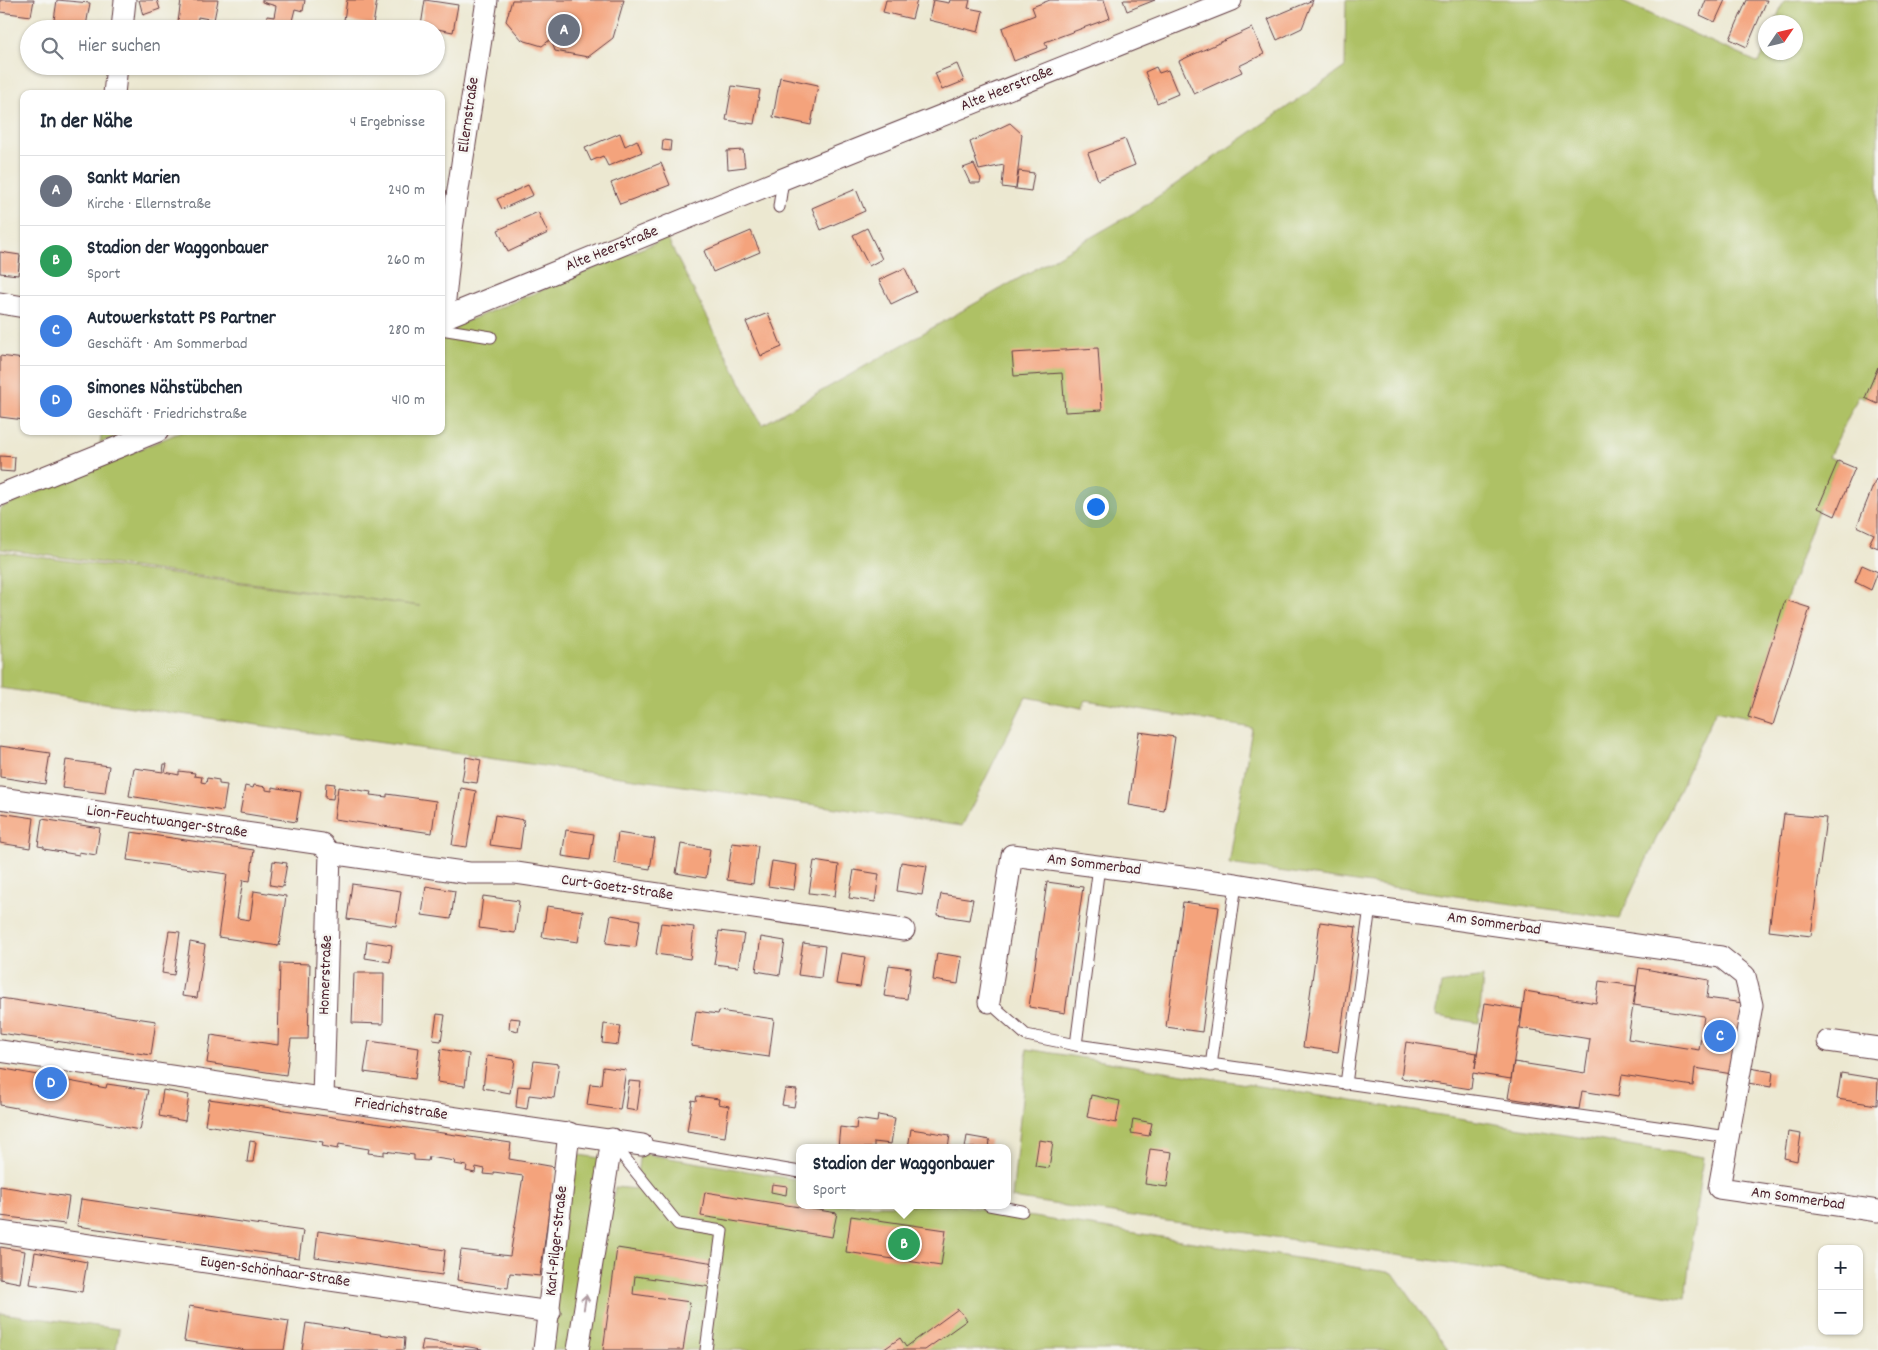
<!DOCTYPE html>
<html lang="de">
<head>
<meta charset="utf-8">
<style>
	body { margin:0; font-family:Dekko,sans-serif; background:#f6f6f7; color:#1f2937 }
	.controls { position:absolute; right:15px; bottom:15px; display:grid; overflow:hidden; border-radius:10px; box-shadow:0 1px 4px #0004 }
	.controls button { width:45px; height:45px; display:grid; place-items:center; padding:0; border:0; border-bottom:1px solid #e0e1e3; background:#fff; color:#1f2937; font:25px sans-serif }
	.compass { position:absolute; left:1758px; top:15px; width:45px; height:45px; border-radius:50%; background:#fff; box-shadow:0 1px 4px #0004; rotate:55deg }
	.you { position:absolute; left:1095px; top:506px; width:18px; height:18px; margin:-12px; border:4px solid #fff; border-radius:50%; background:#1a73e8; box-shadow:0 0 0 8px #1a73e833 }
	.badge { display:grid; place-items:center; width:32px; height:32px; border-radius:50%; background:#1a73e8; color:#fff; font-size:16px; font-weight:700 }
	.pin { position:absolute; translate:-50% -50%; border:2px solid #fff; box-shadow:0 1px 5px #0006 }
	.popup { position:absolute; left:796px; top:1144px; width:215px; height:65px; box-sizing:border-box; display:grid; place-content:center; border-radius:10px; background:#fff; filter:drop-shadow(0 1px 4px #0005); font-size:16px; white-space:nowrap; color:#747a83 }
	.popup b { font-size:19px; color:#1f2937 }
	.popup::after { content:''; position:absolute; left:50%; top:100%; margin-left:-10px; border:10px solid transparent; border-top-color:#fff }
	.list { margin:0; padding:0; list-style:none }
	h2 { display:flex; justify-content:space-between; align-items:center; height:65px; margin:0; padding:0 20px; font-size:21px }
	h2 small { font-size:16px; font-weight:400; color:#747a83 }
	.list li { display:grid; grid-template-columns:32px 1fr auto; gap:15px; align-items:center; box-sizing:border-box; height:70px; padding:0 20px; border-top:1px solid #e0e1e3 }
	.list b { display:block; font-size:19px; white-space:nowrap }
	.list p { margin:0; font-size:16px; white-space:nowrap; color:#747a83 }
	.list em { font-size:16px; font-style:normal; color:#747a83 }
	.icon { flex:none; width:28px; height:28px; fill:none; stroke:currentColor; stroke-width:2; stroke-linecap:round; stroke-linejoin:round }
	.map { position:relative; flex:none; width:1878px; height:1350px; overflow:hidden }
	.search { position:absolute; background:#fff; box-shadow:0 1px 4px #0004; left:20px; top:20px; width:425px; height:55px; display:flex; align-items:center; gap:12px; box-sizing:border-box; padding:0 18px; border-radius:28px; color:#747a83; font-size:19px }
	.panel { position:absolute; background:#fff; box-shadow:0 1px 4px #0004; left:20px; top:90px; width:425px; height:345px; border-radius:10px }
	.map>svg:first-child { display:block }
</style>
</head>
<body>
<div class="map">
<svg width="1878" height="1350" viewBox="0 0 1878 1350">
	<rect width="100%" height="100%" fill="#f6f6f2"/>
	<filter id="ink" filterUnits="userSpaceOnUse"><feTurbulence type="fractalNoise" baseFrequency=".02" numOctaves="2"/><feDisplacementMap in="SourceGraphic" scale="10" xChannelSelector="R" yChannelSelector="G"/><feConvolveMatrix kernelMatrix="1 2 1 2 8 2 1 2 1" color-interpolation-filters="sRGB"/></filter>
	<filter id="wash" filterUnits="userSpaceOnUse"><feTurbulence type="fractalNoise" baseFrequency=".0096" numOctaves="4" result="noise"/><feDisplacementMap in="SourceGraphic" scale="20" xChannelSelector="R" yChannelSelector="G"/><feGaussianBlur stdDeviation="1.12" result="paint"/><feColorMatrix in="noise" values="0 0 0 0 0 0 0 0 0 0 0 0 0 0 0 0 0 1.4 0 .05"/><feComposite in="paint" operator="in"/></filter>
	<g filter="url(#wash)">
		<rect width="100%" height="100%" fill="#ece8d1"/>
		<!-- green -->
		<g fill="#aec165" stroke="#7c7048">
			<path d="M1346 0H1618L1759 63 1765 48 1766 52H1796V22H1775L1784 0H1878V367L1865 398 1859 395 1829 457 1838 461C1803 545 1776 631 1748 717L1716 710 1619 919 1229 864 1252 728 1086 700 1082 708 1026 697 962 826 0 688V552L420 606 0 549V508L183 431H441V332L667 238 762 425 1137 211 1345 67Z"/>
			<path d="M102 431H130L100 443Z"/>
			<path d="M1483 977 1479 1023 1436 1016 1441 984Z"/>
			<path d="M1027 1049 1703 1157 1685 1298 1012 1198Z"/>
			<path d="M640 1153 800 1180V1205H956L1393 1273 1448 1350H585L615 1187 635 1189Z"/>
			<path d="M572 1154 607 1159 575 1350H547Z"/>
			<path d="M0 1313 119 1329 116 1350H0Z"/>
		</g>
		<g id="blocks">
			<!-- building -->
			<g fill="#f4a37c">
				<path d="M0 0H34L31 16 0 12Z"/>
				<path d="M57 0 90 3 86 26 54 20Z"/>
				<path d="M139 0H157L160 9 143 15Z"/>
				<path d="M181 0H218L214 20 198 17 197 29H177Z"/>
				<path d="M262 0H305L303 11 295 9 292 21 301 22 299 29 265 27 267 16 274 17 276 6 262 2Z"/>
				<path d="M347 0H377L373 25 344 20Z"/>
				<path d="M425 0 458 5 453 32 421 26Z"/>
				<path d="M512 0H624L613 38 588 57 555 51 551 39 542 46 522 40 506 21Z"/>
				<path d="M886 0H917L912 19 883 12Z"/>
				<path d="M933 0 949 3 950 0H970L968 8 983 11 978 32 929 20Z"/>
				<path d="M1050 0H1104L1110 18 1045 42 1047 48 1014 61 1002 28 1035 15 1032 7Z"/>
				<path d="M1123 0H1155L1127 11Z"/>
				<path d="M1313 0 1302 28 1277 40 1268 19Z"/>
				<path d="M1706 0H1725L1715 22 1700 15Z"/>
				<path d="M1747 0H1767L1747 47 1730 39Z"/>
				<path d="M1252 28 1264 54 1239 66 1242 72 1194 94 1179 61Z"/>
				<path d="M957 64 964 81 942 90 935 73Z"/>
				<path d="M1156 67 1159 73 1168 70 1178 94 1157 103 1145 72Z"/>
				<path d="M780 77 818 85 811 125 773 117Z"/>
				<path d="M732 86 760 90 754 124 726 120Z"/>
				<path d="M1010 123 1022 134 1016 188 1019 171 1034 173 1031 191 1002 187 1004 165 979 170 970 142Z"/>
				<path d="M620 133 625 146 637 140 642 152 608 166 603 156 591 161 585 148Z"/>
				<path d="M1125 139 1135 165 1098 180 1088 153Z"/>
				<path d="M663 140 671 141 670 151 662 150Z"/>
				<path d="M743 150 745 167 728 169 727 151Z"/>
				<path d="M661 163 670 185 620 204 611 183Z"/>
				<path d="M974 164 981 179 980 183H970L963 168Z"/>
				<path d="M528 185 533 195 502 209 497 199Z"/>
				<path d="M856 189 865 211 821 230 812 208Z"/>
				<path d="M538 212 548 233 508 252 498 230Z"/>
				<path d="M867 228 882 259 869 266 853 235Z"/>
				<path d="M751 231 760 252 713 272 704 251Z"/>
				<path d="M0 252 20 255 18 275 0 273Z"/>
				<path d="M905 268 916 292 891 304 879 280Z"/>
				<path d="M768 313 782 347 761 356 746 322Z"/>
				<path d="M1098 348 1102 410 1065 412 1062 373 1014 376 1012 353Z"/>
				<path d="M0 356 24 359V420L0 417Z"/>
				<path d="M1878 367V404L1865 398Z"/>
				<path d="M0 456 15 457 14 472 0 471Z"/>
				<path d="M1838 461 1855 468 1835 516 1818 508Z"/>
				<path d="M1876 479 1878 480V548L1869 544 1874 534 1857 526Z"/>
				<path d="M1862 565 1878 572 1871 590 1855 582Z"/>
				<path d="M1785 600 1810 608 1773 725 1748 717Z"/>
				<path d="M1139 732 1175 737 1164 811 1129 805Z"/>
				<path d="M0 746 50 753 45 784 0 777Z"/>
				<path d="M466 757 481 760 477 783 462 781Z"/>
				<path d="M66 760 109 766 105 793 62 788Z"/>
				<path d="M164 764H167L165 772 179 775V771L195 773 194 776 202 777 201 782 206 783 207 778 219 780V784L227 785 223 811 129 796 134 768 163 772Z"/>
				<path d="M326 783 335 784 333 799 325 798Z"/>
				<path d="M254 785 266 787V790L272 791V787L301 792 296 822 240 813 245 786 253 788Z"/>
				<path d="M338 787 371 792 370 795 387 797V794L436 801 432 833 334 819Z"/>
				<path d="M461 788 476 791 467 847 452 845Z"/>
				<path d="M0 813 34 818 30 848 0 843Z"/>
				<path d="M1784 814 1826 818 1811 936 1769 931Z"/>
				<path d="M495 815 524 820 520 849 490 845Z"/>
				<path d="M42 819 100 828 96 855 79 852V855L44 849V847L38 846Z"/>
				<path d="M566 830 594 834 590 860 562 856Z"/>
				<path d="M131 832 254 850 250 881 243 880 237 918 250 920 254 891 286 896 279 946 218 937 227 874 127 860Z"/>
				<path d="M618 833 655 839 650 869 614 863Z"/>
				<path d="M732 843 758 846 753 884 727 880Z"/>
				<path d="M681 844 710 849 706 878 676 873Z"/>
				<path d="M273 861 287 863 283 887 270 885Z"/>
				<path d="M772 861 797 865 794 890 768 886Z"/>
				<path d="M814 861 839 865 835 896 809 893Z"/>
				<path d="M901 862 927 866 922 895 897 891Z"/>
				<path d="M854 870 879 874 875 902 849 898Z"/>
				<path d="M1047 882 1083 887 1065 1013 1029 1007Z"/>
				<path d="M352 884 401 891 396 926 347 919Z"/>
				<path d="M426 886 455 891 451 919 422 915Z"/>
				<path d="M941 894 973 899 969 920 937 915Z"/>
				<path d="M483 896 519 901 515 933 479 928Z"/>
				<path d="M1183 902 1219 907 1202 1032 1166 1027Z"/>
				<path d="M547 906 583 911 578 942 542 937Z"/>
				<path d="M611 915 640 920 636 947 606 943Z"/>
				<path d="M1320 922 1356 927 1338 1052 1303 1047Z"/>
				<path d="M661 923 694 927 690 959 656 954Z"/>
				<path d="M169 931 180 932 174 975 162 973Z"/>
				<path d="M719 931 744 934 738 967 714 964Z"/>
				<path d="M761 937 785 941 780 975 756 971Z"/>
				<path d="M367 941 392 945 390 962 365 958Z"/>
				<path d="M190 942 205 945 197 998 182 996Z"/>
				<path d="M803 943 825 946 821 978 798 975Z"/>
				<path d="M841 953 865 957 860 987 836 984Z"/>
				<path d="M937 953 962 957 958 984 933 980Z"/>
				<path d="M280 963 310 964 308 1039H291L286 1075 207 1063 211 1035 278 1045Z"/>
				<path d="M889 965 911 968 907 999 884 996Z"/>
				<path d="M1639 968 1709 980 1707 998 1743 1003 1732 1074 1695 1068 1693 1086 1622 1075 1618 1097 1582 1091 1579 1109 1508 1098 1514 1062 1585 1073 1590 1039 1520 1028 1525 991 1596 1003 1599 981 1636 986 1628 1039 1699 1050 1704 1016 1634 1005Z"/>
				<path d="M354 973H384L383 1024 352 1023Z"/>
				<path d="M0 998 156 1021 151 1055 0 1033Z"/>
				<path d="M1485 1003 1522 1009 1511 1079 1473 1073 1471 1089 1401 1078 1406 1042 1477 1053 1475 1068Z"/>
				<path d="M696 1011 718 1014 719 1011 774 1019 769 1057 691 1046Z"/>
				<path d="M437 1014 445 1015 441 1041 433 1040Z"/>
				<path d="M510 1018 520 1019 518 1031 509 1029Z"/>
				<path d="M604 1024 621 1026 618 1045 602 1043Z"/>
				<path d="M369 1041 419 1048 415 1079 364 1072Z"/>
				<path d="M441 1049 469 1054 465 1086 437 1082Z"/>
				<path d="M487 1056 515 1060 510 1093 483 1088Z"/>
				<path d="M534 1061 559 1064 554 1098 529 1095 527 1109 516 1107 518 1086 530 1087Z"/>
				<path d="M603 1067 626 1070 620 1110 587 1105 590 1084 601 1085Z"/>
				<path d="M0 1068 106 1088 107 1084 148 1090 140 1130 0 1105Z"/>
				<path d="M1750 1068 1773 1072 1771 1087 1748 1083Z"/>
				<path d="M1841 1073 1878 1079 1877 1105 1837 1099Z"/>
				<path d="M629 1081 641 1082 637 1111 625 1109Z"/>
				<path d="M785 1089 797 1090 794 1107 782 1105Z"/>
				<path d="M163 1090 189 1095 185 1121 159 1116Z"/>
				<path d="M1091 1095 1120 1101 1116 1123 1087 1117Z"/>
				<path d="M697 1096 719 1099 718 1104 729 1106 725 1137 687 1131 692 1100 696 1101Z"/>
				<path d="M209 1099 511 1143 509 1159 555 1167 540 1276 510 1273 508 1288 457 1280 461 1250 510 1256 523 1176 494 1172V1175L484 1174 485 1169 476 1167 475 1173 466 1171 467 1166 454 1164 455 1161 429 1157 428 1161 414 1160V1155L384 1151V1155L368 1153 369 1149 339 1144 338 1149 322 1146 323 1142 205 1125Z"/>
				<path d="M878 1115 895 1118 891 1144 874 1142V1148H838L840 1127 856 1129 857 1119 877 1122Z"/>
				<path d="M1133 1119 1152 1123 1149 1136 1131 1133Z"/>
				<path d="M911 1129 950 1135 948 1148H908Z"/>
				<path d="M1788 1132 1801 1134 1797 1161 1784 1158Z"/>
				<path d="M967 1136 990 1140 989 1148H965Z"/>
				<path d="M1039 1140 1053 1142 1049 1168 1035 1166Z"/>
				<path d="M250 1141 256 1142 253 1162H247Z"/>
				<path d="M1150 1149 1172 1152 1167 1187 1145 1184Z"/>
				<path d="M772 1184 787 1186 786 1195 771 1192Z"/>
				<path d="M0 1186 69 1197 65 1224 0 1216Z"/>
				<path d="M705 1192 837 1213 832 1237 701 1216Z"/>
				<path d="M81 1199 303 1231 299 1258 77 1226Z"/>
				<path d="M851 1216 946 1230 941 1266 846 1252Z"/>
				<path d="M318 1231 445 1250 442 1275 315 1257Z"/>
				<path d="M0 1247 25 1251 20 1283 0 1279Z"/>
				<path d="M617 1248 715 1263 711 1287 635 1276 633 1294 690 1302 683 1350H603Z"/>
				<path d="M35 1252 87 1262 82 1292 30 1284Z"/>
				<path d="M189 1306 289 1321 284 1350H246L184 1341Z"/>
				<path d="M958 1309 967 1320 925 1350H883L900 1338 906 1347Z"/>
				<path d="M306 1323 405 1338 404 1350H302Z"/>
				<path d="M423 1340 482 1349V1350H421Z"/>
			</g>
		</g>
	</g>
	<g filter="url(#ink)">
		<use href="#blocks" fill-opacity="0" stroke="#623d44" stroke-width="1"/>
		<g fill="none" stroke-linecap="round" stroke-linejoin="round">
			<defs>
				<g id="lane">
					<path d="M779 207 783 179"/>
					<path d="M441 329 491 337"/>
					<path d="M989 1002 1026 1035 1076 1045 1728 1137"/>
					<path d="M1076 1045 1099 866"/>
					<path d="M1211 1066 1236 884"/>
					<path d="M1346 1084 1370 907"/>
					<path d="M620 1141 623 1156 678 1224 722 1231 706 1350"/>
					<path d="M642 1145 800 1172"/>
					<path d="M989 1205 1022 1211"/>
				</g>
				<g id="street">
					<path d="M122 29 125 0"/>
					<path d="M114 94 117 66"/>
					<path d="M0 303 24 307"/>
					<path d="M441 319 783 179 1231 0"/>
					<path d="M443 319 452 229 487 0"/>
					<path d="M0 495 158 431"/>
					<path d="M0 798 322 844 330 853"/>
					<path d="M330 853 469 873H516L904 930"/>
					<path d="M989 1002 1012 855 1236 884 1370 907 1721 957 1745 976 1752 1005 1719 1188 1878 1211"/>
					<path d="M1828 1041 1878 1048"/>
					<path d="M0 1051 642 1145"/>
					<path d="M323 1098 330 853"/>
					<path d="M0 1232 550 1312"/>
					<path d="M544 1350 569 1133"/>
					<path d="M578 1350 612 1139"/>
				</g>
			</defs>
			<!-- lane casing -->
			<use href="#lane" stroke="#623d44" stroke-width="13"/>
			<!-- street casing -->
			<use href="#street" stroke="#623d44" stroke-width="23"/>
			<!-- lane -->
			<use href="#lane" stroke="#fff" stroke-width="11"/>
			<!-- street -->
			<use href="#street" stroke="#fff" stroke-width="21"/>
		</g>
		<!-- one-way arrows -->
		<defs><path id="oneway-shaft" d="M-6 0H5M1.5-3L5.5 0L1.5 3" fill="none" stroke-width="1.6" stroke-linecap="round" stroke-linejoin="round" transform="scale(1.25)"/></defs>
		<use stroke="#ae9aa0" href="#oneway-shaft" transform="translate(585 1302) rotate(-81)"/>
	</g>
	<g text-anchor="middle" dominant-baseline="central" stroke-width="5" stroke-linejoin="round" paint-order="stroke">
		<!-- street labels -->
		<g font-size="16" fill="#4a1f2b" stroke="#f6f6f2">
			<text transform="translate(1007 89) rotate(-22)">Alte Heerstraße</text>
			<text transform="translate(469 115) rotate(-82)">Ellernstraße</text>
			<text transform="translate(612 249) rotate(-22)">Alte Heerstraße</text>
			<text transform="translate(167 822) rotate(8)">Lion-Feuchtwanger-Straße</text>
			<text transform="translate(1094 865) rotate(7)">Am Sommerbad</text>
			<text transform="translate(617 888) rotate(8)">Curt-Goetz-Straße</text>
			<text transform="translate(1494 924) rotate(8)">Am Sommerbad</text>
			<text transform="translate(326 975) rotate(-88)">Homerstraße</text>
			<text transform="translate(401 1109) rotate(8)">Friedrichstraße</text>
			<text transform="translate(1798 1199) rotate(8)">Am Sommerbad</text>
			<text transform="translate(557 1241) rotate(-84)">Karl-Pilger-Straße</text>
			<text transform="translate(275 1272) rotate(8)">Eugen-Schönhaar-Straße</text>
		</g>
	</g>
</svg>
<div class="controls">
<button>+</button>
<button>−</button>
</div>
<svg class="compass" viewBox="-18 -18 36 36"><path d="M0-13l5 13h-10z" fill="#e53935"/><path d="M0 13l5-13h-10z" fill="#747a83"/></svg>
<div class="you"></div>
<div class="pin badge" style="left:564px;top:30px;background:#6b7280">A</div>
<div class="pin badge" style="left:904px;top:1244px;background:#2e9e5b">B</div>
<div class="popup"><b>Stadion der Waggonbauer</b>Sport</div>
<div class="pin badge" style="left:1720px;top:1036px;background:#3f7fe0">C</div>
<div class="pin badge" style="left:51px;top:1083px;background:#3f7fe0">D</div>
<div class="search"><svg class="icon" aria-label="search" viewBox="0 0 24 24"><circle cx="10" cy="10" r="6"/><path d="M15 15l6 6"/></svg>Hier suchen</div>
<section class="panel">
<h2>In der Nähe<small>4 Ergebnisse</small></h2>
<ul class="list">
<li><span class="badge" style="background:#6b7280">A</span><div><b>Sankt Marien</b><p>Kirche · Ellernstraße</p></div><em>240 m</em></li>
<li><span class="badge" style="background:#2e9e5b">B</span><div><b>Stadion der Waggonbauer</b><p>Sport</p></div><em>260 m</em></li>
<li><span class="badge" style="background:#3f7fe0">C</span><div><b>Autowerkstatt PS Partner</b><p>Geschäft · Am Sommerbad</p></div><em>280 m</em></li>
<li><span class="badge" style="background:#3f7fe0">D</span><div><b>Simones Nähstübchen</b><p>Geschäft · Friedrichstraße</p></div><em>410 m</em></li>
</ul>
</section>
</div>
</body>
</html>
